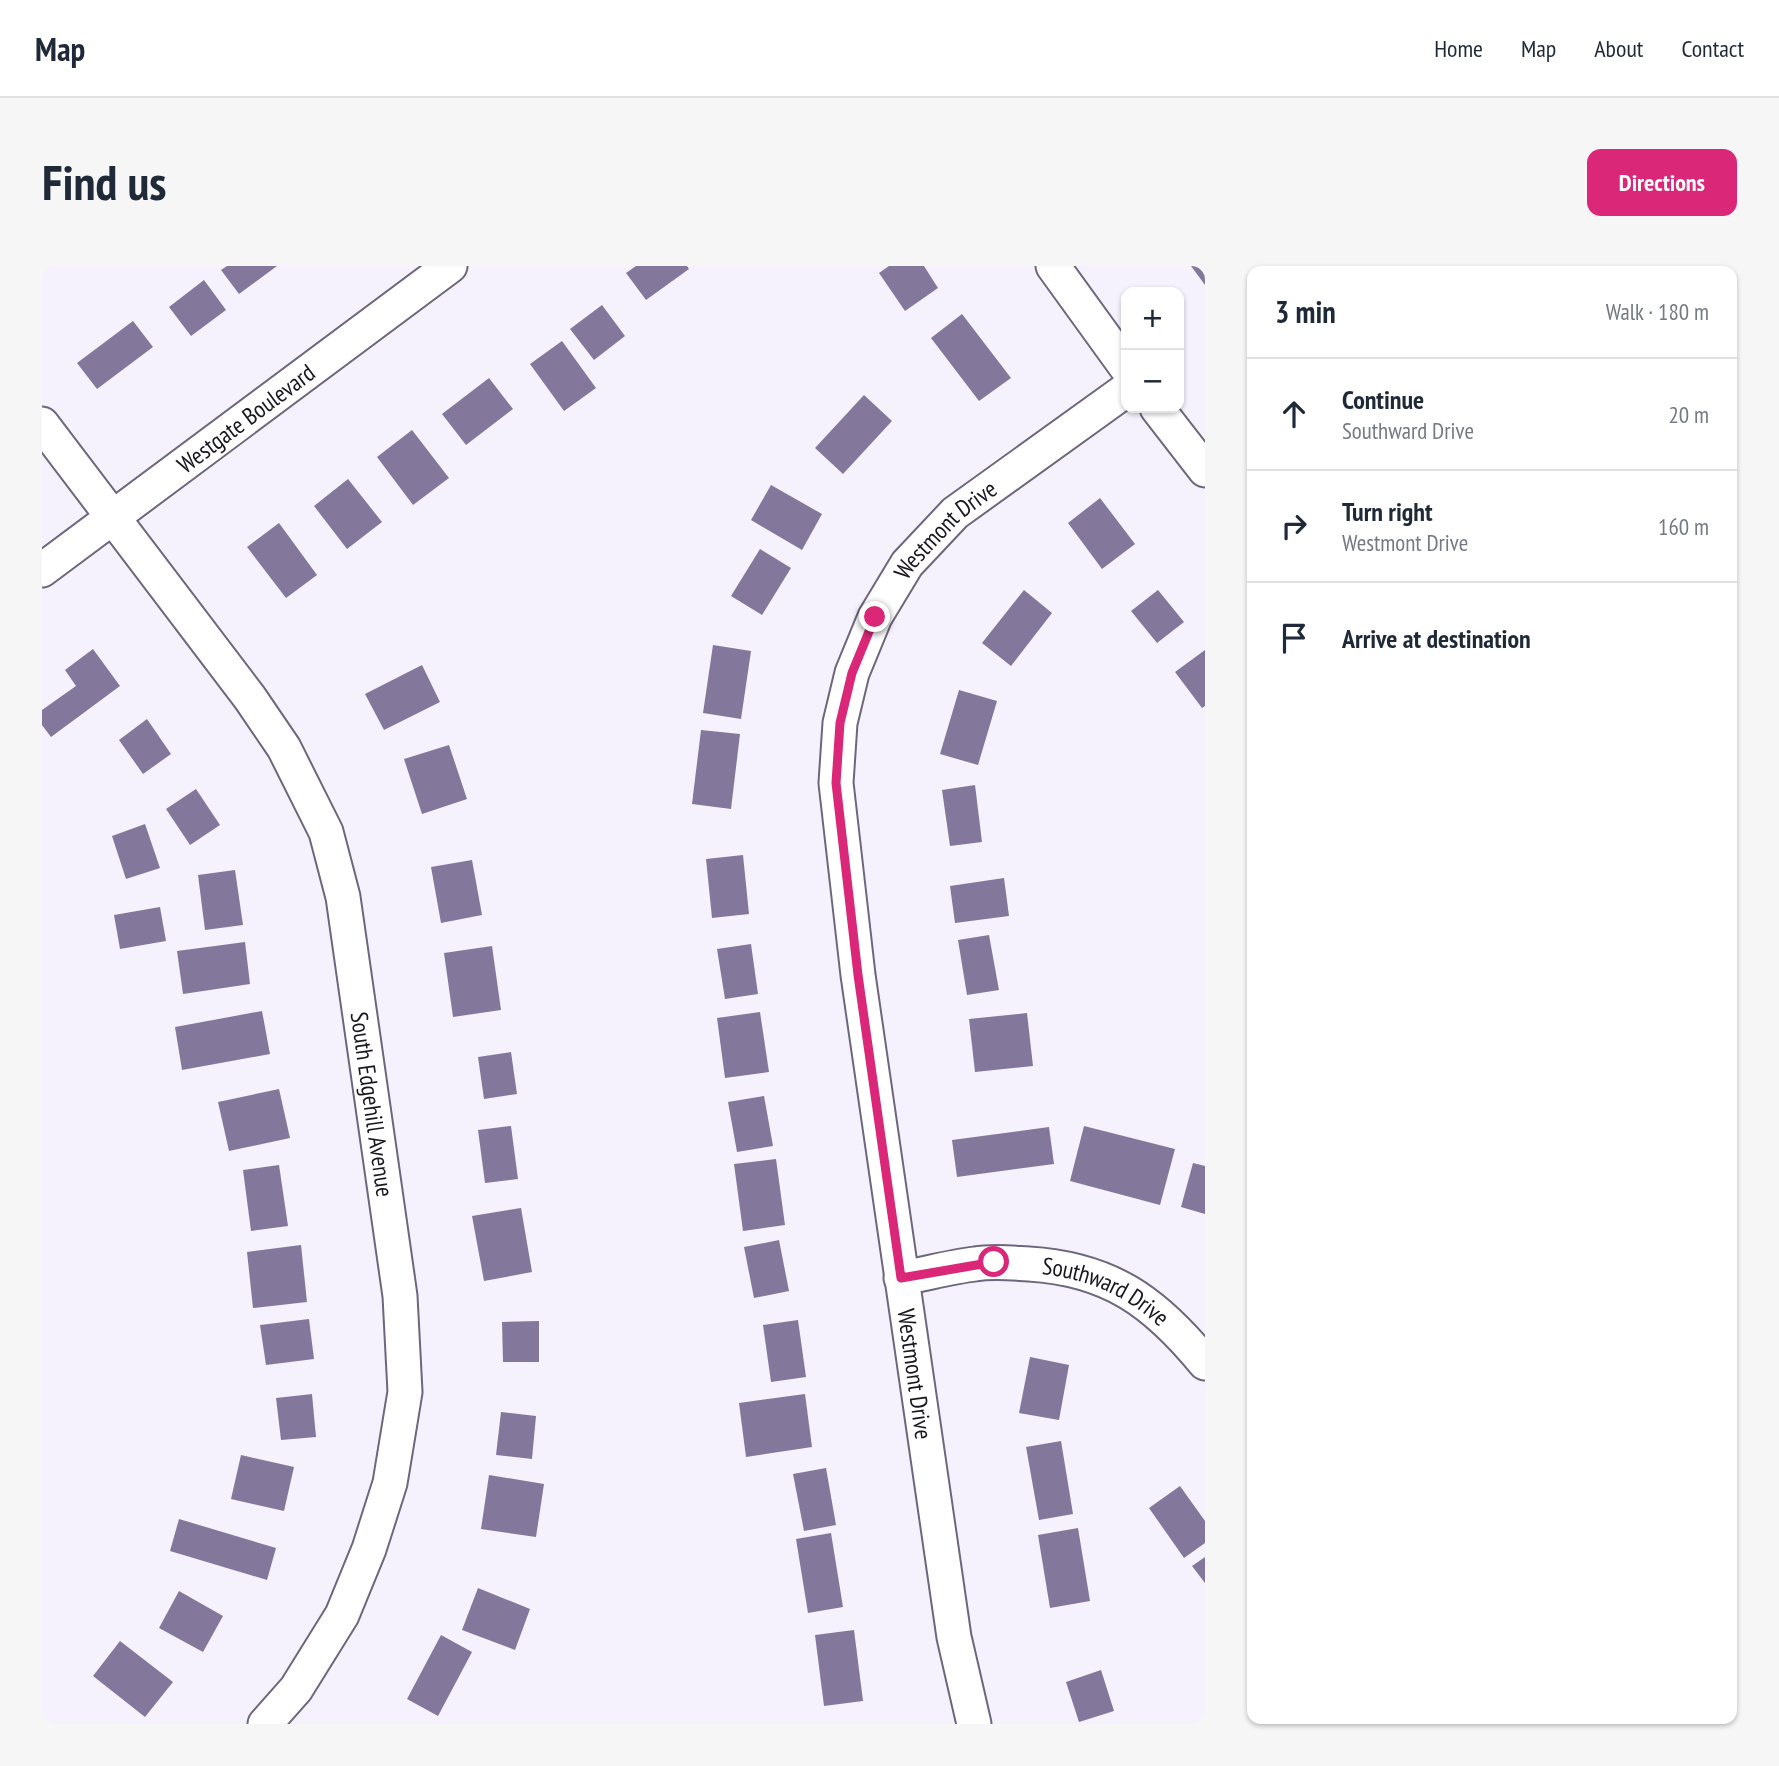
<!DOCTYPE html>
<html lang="en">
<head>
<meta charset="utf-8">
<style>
	body { margin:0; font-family:"PT Sans Narrow",sans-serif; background:#f6f6f7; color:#1f2937 }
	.controls { position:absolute; right:21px; top:21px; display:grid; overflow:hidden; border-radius:14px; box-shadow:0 2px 5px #0004 }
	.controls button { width:63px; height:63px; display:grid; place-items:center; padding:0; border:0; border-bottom:2px solid #e0e1e3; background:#fff; color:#1f2937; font:35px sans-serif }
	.stop { position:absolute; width:21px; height:21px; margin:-16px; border:5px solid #db2777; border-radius:50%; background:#fff }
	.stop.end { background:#db2777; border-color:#fff; box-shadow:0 2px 7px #0008 }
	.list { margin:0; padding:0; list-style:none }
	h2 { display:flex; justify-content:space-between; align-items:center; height:91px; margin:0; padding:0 28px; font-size:30px }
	h2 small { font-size:23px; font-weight:400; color:#747a83 }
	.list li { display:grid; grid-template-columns:46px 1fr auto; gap:21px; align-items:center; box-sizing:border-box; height:112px; padding:0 28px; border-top:2px solid #e0e1e3 }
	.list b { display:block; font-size:26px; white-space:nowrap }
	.list p { margin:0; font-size:23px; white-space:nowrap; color:#747a83 }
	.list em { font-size:23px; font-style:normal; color:#747a83 }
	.icon { flex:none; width:38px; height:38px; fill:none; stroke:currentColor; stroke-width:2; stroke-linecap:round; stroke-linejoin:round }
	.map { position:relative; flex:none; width:1163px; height:1458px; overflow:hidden; border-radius:14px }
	header { display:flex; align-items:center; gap:42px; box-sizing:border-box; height:98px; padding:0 35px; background:#fff; border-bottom:2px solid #e0e1e3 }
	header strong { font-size:33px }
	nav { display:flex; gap:38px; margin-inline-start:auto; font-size:24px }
	.intro { display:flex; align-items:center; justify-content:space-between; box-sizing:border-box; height:168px; padding:0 42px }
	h1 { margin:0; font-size:49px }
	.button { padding:18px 32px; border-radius:14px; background:#db2777; color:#fff; font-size:24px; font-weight:700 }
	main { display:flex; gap:42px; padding:0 42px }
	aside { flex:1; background:#fff; border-radius:14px; box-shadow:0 2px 5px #0004 }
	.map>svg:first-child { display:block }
</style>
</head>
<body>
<header>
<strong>Map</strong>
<nav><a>Home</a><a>Map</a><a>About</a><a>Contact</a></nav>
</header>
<div class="intro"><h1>Find us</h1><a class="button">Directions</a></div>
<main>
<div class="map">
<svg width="1163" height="1458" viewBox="0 0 1163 1458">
	<rect width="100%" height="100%" fill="#f6f2fd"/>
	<!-- building -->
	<g fill="#84779c">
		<path d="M185 0H235L197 28 179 4Z"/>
		<path d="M594 0H645L647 3 604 34 584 7Z"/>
		<path d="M847 0H882L896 22 863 45 837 7Z"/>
		<path d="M1149 0H1163V19Z"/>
		<path d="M162 14 184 44 149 70 127 41Z"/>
		<path d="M560 39 583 70 552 94 528 63Z"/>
		<path d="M920 48 969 112 937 135 889 72Z"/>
		<path d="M91 55 111 81 55 123 35 97Z"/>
		<path d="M520 75 554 122 522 145 488 98Z"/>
		<path d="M447 112 471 143 424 179 400 148Z"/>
		<path d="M822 129 850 155 801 208 773 182Z"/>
		<path d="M370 164 407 212 371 239 335 191Z"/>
		<path d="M306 213 340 256 305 283 272 240Z"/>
		<path d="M729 219 780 248 760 284 709 254Z"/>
		<path d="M1058 232 1093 278 1060 303 1026 257Z"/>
		<path d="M237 257 275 309 244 332 205 281Z"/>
		<path d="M718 283 749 302 720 349 689 330Z"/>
		<path d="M982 324 1010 347 969 400 940 377Z"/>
		<path d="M1116 324 1142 356 1115 377 1089 345Z"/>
		<path d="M671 379 709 385 699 453 661 447Z"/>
		<path d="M51 383 78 420 9 471 0 459V444L34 420 23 404Z"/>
		<path d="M1163 384V440L1160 442 1133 406Z"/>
		<path d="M380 399 398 436 342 464 323 428Z"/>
		<path d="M917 424 955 435 936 499 898 488Z"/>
		<path d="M105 453 129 488 101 508 77 474Z"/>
		<path d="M659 464 698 468 689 543 650 538Z"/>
		<path d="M407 479 425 533 380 548 362 493Z"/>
		<path d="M933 519 940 576 908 580 900 524Z"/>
		<path d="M154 523 178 559 148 579 124 543Z"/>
		<path d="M103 558 118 602 84 613 70 570Z"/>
		<path d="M701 589 707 648 670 652 664 593Z"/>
		<path d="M430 594 440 649 399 657 389 601Z"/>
		<path d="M193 604 201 659 163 664 156 609Z"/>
		<path d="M962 612 967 650 913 657 908 620Z"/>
		<path d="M118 641 124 675 78 683 72 649Z"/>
		<path d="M947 669 957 724 925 729 916 674Z"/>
		<path d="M203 676 208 718 141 728 135 685Z"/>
		<path d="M709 678 716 728 683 733 675 683Z"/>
		<path d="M450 680 459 744 411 751 402 687Z"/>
		<path d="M220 745 228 788 140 804 133 761Z"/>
		<path d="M718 746 727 806 683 812 675 752Z"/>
		<path d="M985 747 991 800 933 806 927 753Z"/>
		<path d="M469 786 475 828 442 833 436 791Z"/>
		<path d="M237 823 248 872 187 885 176 836Z"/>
		<path d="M722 830 731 880 695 886 686 836Z"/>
		<path d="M469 860 476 913 443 917 436 864Z"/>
		<path d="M1042 860 1133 883 1118 939 1028 915Z"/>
		<path d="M1007 861 1012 898 915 911 910 874Z"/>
		<path d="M734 893 743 959 701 965 692 898Z"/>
		<path d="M1151 897 1163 900V948L1139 941Z"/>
		<path d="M237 899 246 960 209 965 201 904Z"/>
		<path d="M479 942 490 1006 442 1015 430 950Z"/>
		<path d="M737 974 747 1025 712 1032 702 981Z"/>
		<path d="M259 979 265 1036 211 1042 205 986Z"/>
		<path d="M267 1053 272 1093 224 1099 218 1059Z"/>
		<path d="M756 1054 764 1111 729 1116 721 1059Z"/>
		<path d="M497 1055V1096H461L460 1056Z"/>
		<path d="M988 1091 1027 1099 1017 1154 977 1147Z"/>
		<path d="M270 1128 274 1171 239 1174 234 1132Z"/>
		<path d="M763 1128 770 1181 704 1191 697 1137Z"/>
		<path d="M459 1146 494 1150 490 1193 454 1189Z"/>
		<path d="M1019 1175 1031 1248 997 1254 984 1181Z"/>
		<path d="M199 1189 252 1201 242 1245 189 1233Z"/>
		<path d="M784 1202 794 1259 762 1265 751 1208Z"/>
		<path d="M447 1209 502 1218 494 1271 439 1263Z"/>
		<path d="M1138 1220 1163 1255V1277L1142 1292 1107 1242Z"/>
		<path d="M137 1253 234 1282 225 1314 128 1285Z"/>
		<path d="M1036 1262 1048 1335 1008 1342 996 1269Z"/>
		<path d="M789 1267 801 1341 766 1347 754 1273Z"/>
		<path d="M1163 1291V1317L1150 1300Z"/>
		<path d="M436 1322 488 1343 473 1384 420 1364Z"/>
		<path d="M137 1325 181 1350 161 1386 117 1362Z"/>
		<path d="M812 1364 821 1435 782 1440 773 1369Z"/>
		<path d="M399 1369 430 1386 396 1450 365 1433Z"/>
		<path d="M78 1375 131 1416 103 1451 51 1410Z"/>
		<path d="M1059 1404 1072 1445 1037 1456 1024 1416Z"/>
	</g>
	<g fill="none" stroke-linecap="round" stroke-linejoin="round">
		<defs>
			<g id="street">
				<path d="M1011 0 1084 101"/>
				<path d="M1115 142 1163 204"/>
				<path id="s1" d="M0 158 208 432 242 482 284 566 301 631 358 1030 363 1126 348 1217 327 1283 300 1349 254 1423 223 1458"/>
				<path id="s2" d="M0 304 408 0"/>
				<path id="s3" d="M859 1012C883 1008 908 1001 933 998 951 995 969 997 987 998 1068 1003 1113 1036 1163 1097"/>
				<path id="s4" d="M932 1458 912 1371 816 709 794 517 798 457 810 407 833 351 865 298 913 247 1084 124"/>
			</g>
		</defs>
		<!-- street casing -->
		<use href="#street" stroke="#6e667d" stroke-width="37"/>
		<!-- street -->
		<use href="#street" stroke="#fff" stroke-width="33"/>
	</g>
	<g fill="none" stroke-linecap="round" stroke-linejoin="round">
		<!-- route -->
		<path stroke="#db2777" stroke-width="9" d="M833 351 810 407 798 457 794 517 816 709 859 1012 952 996"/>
	</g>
	<g text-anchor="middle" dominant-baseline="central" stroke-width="7" stroke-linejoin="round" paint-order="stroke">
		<!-- street labels -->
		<g font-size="24" fill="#19161f" stroke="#fff">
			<text stroke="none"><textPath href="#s2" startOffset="254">Westgate Boulevard</textPath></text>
			<text stroke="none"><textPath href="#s4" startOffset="1237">Westmont Drive</textPath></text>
			<text stroke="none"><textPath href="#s1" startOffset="775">South Edgehill Avenue</textPath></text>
			<text stroke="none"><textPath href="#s3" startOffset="212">Southward Drive</textPath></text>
			<text transform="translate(873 1108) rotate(82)">Westmont Drive</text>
		</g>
	</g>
</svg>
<div class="controls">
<button>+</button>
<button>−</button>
</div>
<div class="stop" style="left:952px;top:996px"></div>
<div class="stop end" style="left:833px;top:351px"></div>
</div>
<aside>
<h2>3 min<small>Walk · 180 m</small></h2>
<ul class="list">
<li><svg class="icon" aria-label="ahead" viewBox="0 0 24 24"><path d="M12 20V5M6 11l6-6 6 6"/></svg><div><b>Continue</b><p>Southward Drive</p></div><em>20 m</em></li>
<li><svg class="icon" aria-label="right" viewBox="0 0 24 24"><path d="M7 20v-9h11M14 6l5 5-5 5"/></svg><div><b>Turn right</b><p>Westmont Drive</p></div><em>160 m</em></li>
<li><svg class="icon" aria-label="arrive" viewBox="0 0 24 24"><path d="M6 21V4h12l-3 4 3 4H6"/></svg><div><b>Arrive at destination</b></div></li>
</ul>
</aside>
</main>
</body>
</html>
